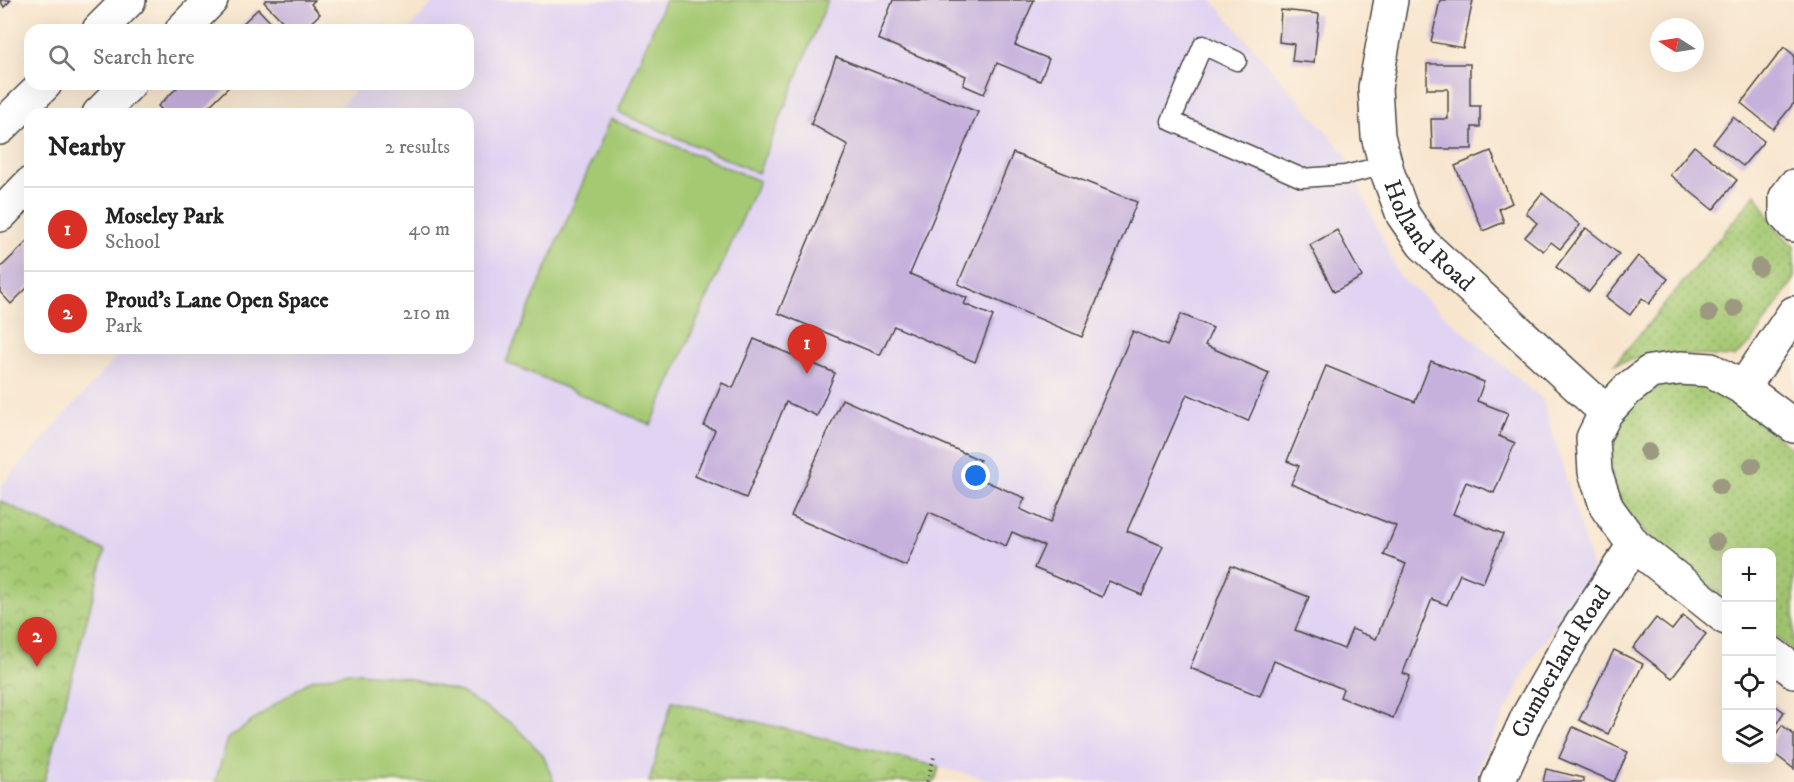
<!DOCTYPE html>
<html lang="en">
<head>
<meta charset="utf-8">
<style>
	body { margin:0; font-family:"IM FELL DW Pica",serif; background:#f2f2f2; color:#222 }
	.controls { position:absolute; right:18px; bottom:18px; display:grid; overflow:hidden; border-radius:12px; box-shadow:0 6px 24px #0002 }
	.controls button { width:54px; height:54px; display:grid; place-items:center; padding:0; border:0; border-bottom:2px solid #e0e0e0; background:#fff; color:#222; font:30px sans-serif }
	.compass { position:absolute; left:1650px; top:18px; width:54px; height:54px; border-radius:50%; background:#fff; box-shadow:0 6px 24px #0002; rotate:282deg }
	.you { position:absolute; left:976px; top:476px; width:21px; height:21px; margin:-15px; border:4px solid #fff; border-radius:50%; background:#1a73e8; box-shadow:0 0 0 9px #1a73e833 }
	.badge { display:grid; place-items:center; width:39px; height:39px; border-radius:50%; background:#d93025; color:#fff; font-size:20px; font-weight:700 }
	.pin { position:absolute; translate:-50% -50px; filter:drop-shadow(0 2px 3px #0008) }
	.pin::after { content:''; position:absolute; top:32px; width:21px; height:18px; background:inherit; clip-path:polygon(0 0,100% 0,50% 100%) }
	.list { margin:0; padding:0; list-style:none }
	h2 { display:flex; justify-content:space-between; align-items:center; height:78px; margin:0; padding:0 24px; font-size:26px }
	h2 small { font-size:20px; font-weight:400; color:#767676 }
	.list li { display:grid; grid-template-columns:39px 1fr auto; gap:18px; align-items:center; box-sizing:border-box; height:84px; padding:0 24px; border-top:2px solid #e0e0e0 }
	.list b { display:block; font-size:22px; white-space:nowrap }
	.list p { margin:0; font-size:20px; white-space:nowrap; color:#767676 }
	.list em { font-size:20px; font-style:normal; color:#767676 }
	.icon { flex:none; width:33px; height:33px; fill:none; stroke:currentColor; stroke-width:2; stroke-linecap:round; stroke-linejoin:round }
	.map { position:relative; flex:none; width:1794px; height:782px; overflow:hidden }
	.search { position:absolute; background:#fff; box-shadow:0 6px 24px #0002; left:24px; top:24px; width:450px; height:66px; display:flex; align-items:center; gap:15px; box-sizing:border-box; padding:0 21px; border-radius:18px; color:#767676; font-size:22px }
	.panel { position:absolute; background:#fff; box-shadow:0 6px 24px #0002; left:24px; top:108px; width:450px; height:246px; border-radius:18px }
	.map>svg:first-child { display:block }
</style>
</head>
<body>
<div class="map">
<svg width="1794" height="782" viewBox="0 0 1794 782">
	<defs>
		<pattern id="grass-dots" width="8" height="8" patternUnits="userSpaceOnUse" patternTransform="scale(1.5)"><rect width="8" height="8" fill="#a5c973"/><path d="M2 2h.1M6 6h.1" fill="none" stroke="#87a35f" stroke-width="1.8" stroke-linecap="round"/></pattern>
		<pattern id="park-crowns" width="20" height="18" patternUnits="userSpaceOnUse" patternTransform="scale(1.5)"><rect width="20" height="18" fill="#a5c973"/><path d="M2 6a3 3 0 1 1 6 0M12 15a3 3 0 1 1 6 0" fill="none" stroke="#87a35f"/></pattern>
	</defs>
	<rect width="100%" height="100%" fill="#fcf5e5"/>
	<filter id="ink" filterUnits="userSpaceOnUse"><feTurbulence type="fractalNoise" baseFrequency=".0167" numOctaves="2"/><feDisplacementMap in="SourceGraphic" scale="12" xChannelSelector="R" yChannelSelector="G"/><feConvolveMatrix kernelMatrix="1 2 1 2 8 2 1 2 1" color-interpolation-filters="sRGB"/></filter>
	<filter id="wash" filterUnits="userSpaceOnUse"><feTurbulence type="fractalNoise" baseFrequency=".008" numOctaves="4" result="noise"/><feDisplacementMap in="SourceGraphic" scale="24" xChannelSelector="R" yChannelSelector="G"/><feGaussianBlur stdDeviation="1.35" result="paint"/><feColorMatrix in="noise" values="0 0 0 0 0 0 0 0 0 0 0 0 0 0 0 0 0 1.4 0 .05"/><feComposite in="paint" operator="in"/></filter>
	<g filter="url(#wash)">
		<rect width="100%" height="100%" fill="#f8e5ce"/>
		<!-- built -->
		<path fill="#e1d4f3" d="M435 0H1212L1344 152 1399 276 1543 400 1593 570 1534 655 1479 766 1475 782H999L672 701 649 782H44L105 551 0 501V487L124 348H468V114H333L360 84H468V30H408Z"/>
		<!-- grass -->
		<g fill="url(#grass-dots)" stroke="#687a4f" stroke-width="1.5">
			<path d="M1756 194 1776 229 1794 246V279L1751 343 1734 357 1658 353 1615 364Z"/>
			<path d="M1680 379 1710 386 1794 450V651L1772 634V552H1726V599C1692 572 1633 532 1616 491 1609 473 1611 455 1615 437 1623 402 1648 390 1680 379Z"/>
		</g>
		<!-- park -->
		<g fill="url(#park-crowns)" stroke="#687a4f" stroke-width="1.5">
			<path d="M0 501 105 551 44 782H0Z"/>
			<path d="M672 701 939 767 935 782H649Z"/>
		</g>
		<!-- garden -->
		<g fill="#a5c973" stroke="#687a4f" stroke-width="1.5">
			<path d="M665 0H828L758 173 618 112Z"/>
			<path d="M610 119 759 181 651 425 506 362Z"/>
			<path d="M349 672 402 677 460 692 514 725 543 755 554 782H215L228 739 278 702 311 680Z"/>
		</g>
		<g id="blocks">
			<!-- building -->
			<g fill="#c6b1dd">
				<path d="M0 0H11L4 7Z"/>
				<path d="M266 0H315L311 4 320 14 303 30H291L264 2Z"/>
				<path d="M893 0H1034L1015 45 1049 59 1040 81 997 63 984 94 963 85 966 76 878 39Z"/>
				<path d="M1440 0H1473L1463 48 1431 42Z"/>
				<path d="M258 9 278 30H236Z"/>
				<path d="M1281 10 1319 14 1314 63 1292 61 1294 44 1279 42Z"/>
				<path d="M1784 47 1794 55V103L1773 129 1741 103Z"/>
				<path d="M836 57 978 112 910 274 967 298 964 304 993 316 975 362 894 326 880 355 778 313 848 145 811 124Z"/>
				<path d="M1427 64H1470V106H1480V127H1472V149H1432L1431 119H1448V89H1427Z"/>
				<path d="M181 84H232L201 114H166L158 106Z"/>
				<path d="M1733 117 1764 141 1743 166 1713 143Z"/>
				<path d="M1694 146 1737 180 1713 210 1670 175Z"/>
				<path d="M1491 151 1512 203 1499 209 1504 222 1483 231 1455 166Z"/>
				<path d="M1013 153 1137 202 1082 337 958 284Z"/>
				<path d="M1542 193 1580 225 1560 249 1551 242 1543 251 1525 237 1537 223 1526 213Z"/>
				<path d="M1586 228 1619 254 1589 292 1556 267Z"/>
				<path d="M1337 230 1362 277 1334 292 1310 245Z"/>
				<path d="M29 240 30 285 11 304 0 292V268Z"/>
				<path d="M1638 256 1668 279 1649 304 1642 298 1630 315 1606 297Z"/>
				<path d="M1181 314 1213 328 1205 345 1269 373 1248 421 1187 394 1127 531 1163 546 1142 595 1109 581 1102 597 1034 568 1044 546 1012 532 1006 546 929 512 906 566 791 516 842 399 980 460 973 476 1025 498 1020 509 1050 523 1133 331 1167 346Z"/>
				<path d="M754 339 835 373 817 416 786 402 746 498 695 476 715 430 704 426 722 383 733 388Z"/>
				<path d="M1431 361 1484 382 1477 401 1508 413 1499 436 1515 443 1494 493 1466 482 1453 514 1503 534 1483 583 1460 574 1447 605 1432 599 1403 673 1410 676 1393 718 1340 697 1343 689 1274 661 1260 696 1190 668 1231 566 1309 597 1295 630 1344 649 1352 629 1376 639 1406 564 1384 555 1396 526 1291 484 1299 466 1287 461 1326 366 1415 402Z"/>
				<path d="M1683 616 1706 634 1672 678 1633 648 1656 618 1672 630Z"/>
				<path d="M1614 650 1643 664 1608 734 1579 720Z"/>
				<path d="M1772 703 1784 712 1772 731Z"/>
				<path d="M1782 725 1794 735V769L1772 752V740Z"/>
				<path d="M1573 727 1628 752 1614 782 1559 758Z"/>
				<path d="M1546 769 1584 778V782H1543Z"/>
			</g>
		</g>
	</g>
	<g filter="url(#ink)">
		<use href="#blocks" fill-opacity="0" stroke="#4a4743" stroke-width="1.5"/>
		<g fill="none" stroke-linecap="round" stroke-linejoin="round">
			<defs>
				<path id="service" d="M1237 61 1203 45 1171 121 1302 178 1345 175 1386 165"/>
				<g id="minor">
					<path id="s1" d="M1391 0 1375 88 1378 136 1388 174 1403 215 1423 244 1606 412"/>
					<path d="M182 30 211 0"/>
					<path d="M99 114 129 84"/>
					<path d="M1794 186 1786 197V216L1794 225"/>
					<path d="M0 215 30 184"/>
					<path d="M1743 388 1794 313"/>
					<path d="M1726 618 1634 545 1607 508 1595 472 1593 438 1606 412 1627 390 1650 372 1681 368 1711 370 1743 388 1794 426"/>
					<path d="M1772 654 1794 671"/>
					<path id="s2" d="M1498 782 1528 716 1573 637 1634 545"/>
				</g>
				<g id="tertiary">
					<path d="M99 30 129 0"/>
					<path d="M0 128 45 84"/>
				</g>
			</defs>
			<!-- service casing -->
			<use href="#service" stroke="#4a4743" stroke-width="21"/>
			<!-- minor casing -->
			<use href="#minor" stroke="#4a4743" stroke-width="36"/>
			<!-- tertiary casing -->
			<use href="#tertiary" stroke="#4a4743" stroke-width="36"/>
			<!-- path -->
			<path stroke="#4a4743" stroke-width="4" stroke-dasharray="1.5 4.5" stroke-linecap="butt" d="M927 782 935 753"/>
			<!-- service -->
			<use href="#service" stroke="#fff" stroke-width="18"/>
			<!-- minor -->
			<use href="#minor" stroke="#fff" stroke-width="33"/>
			<!-- tertiary -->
			<use href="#tertiary" stroke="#fff" stroke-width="33"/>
		</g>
		<!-- trees -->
		<g fill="#9c9980">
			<circle cx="1759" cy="267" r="9"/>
			<circle cx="1734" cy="308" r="9"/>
			<circle cx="1709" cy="313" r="9"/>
			<circle cx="1648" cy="452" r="9"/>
			<circle cx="1752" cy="466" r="9"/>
			<circle cx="1720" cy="486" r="9"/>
			<circle cx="1716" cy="542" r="9"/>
		</g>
	</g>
	<g text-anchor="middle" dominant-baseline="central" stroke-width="4.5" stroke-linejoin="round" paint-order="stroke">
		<!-- street labels -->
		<g font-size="24" fill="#2b2b2b" stroke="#fcf5e5">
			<text stroke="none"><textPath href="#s1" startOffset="252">Holland Road</textPath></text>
			<text stroke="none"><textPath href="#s2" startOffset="136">Cumberland Road</textPath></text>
		</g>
	</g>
</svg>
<div class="controls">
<button>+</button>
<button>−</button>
<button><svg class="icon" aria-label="locate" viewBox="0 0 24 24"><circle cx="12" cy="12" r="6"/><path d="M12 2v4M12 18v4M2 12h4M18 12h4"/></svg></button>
<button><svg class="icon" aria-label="layers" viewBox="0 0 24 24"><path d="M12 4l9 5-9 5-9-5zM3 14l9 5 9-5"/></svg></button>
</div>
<svg class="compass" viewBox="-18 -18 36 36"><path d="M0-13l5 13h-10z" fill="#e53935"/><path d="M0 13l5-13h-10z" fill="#767676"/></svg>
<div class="you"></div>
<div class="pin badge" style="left:807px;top:374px">1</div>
<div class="pin badge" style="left:37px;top:667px">2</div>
<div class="search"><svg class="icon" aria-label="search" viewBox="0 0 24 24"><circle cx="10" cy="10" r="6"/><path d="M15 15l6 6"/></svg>Search here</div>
<section class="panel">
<h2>Nearby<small>2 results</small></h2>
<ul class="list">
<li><span class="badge">1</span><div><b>Moseley Park</b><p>School</p></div><em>40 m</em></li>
<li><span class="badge">2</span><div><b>Proud's Lane Open Space</b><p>Park</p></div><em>210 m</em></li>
</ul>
</section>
</div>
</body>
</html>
